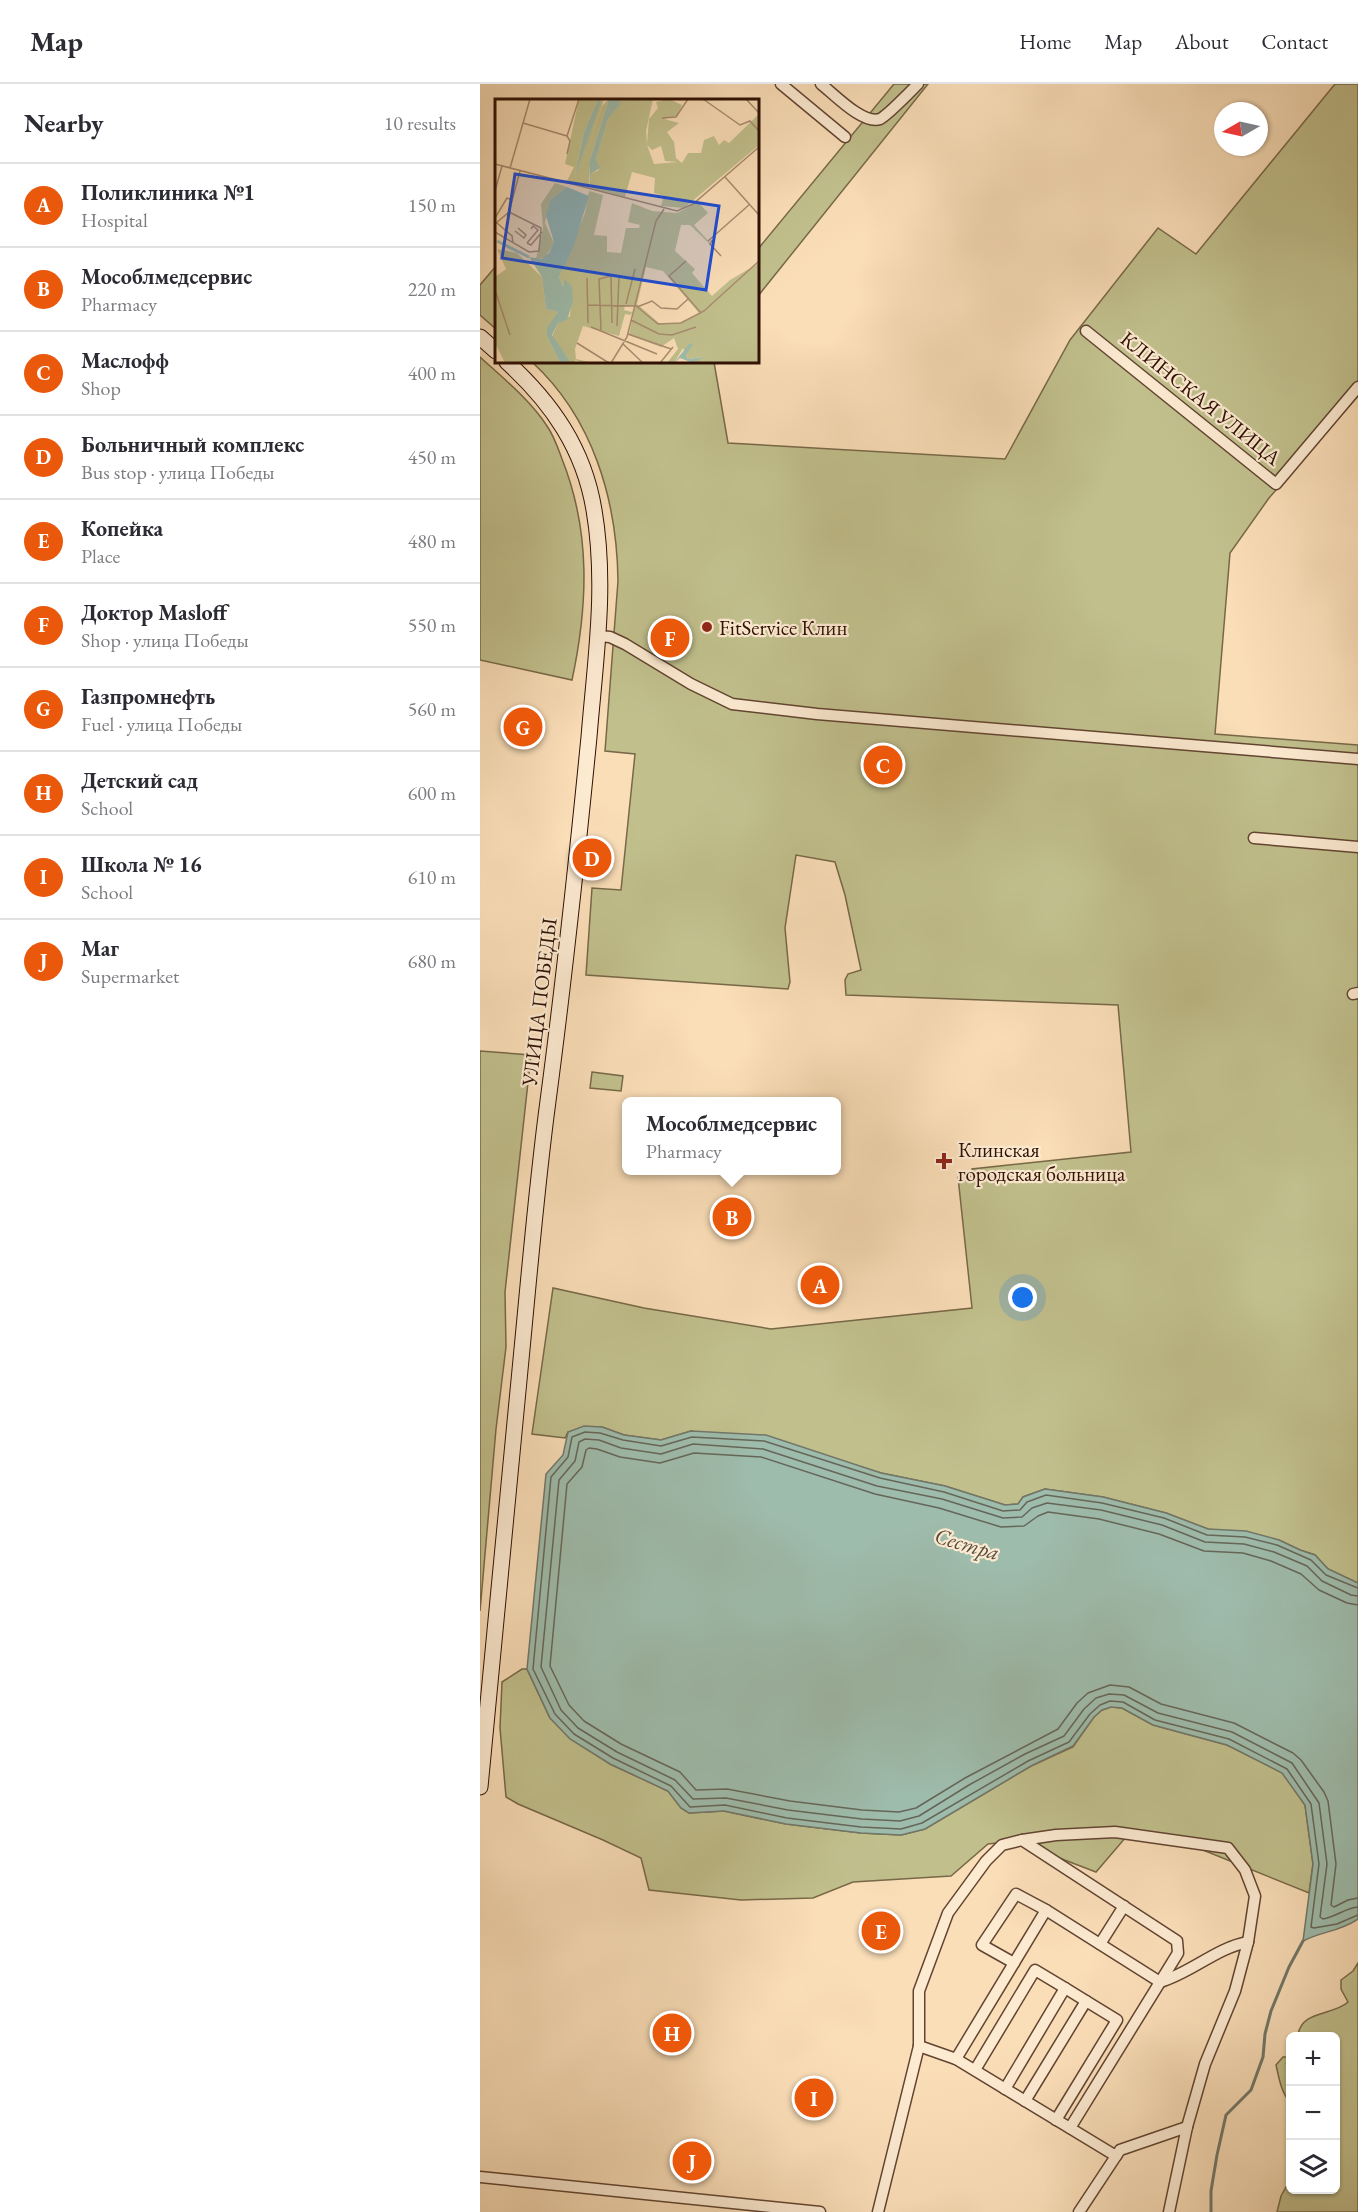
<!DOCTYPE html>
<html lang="en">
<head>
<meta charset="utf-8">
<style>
	body { margin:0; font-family:"EB Garamond",serif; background:#f7f7f7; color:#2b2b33 }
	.controls { position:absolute; right:18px; bottom:18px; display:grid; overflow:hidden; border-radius:9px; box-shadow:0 2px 4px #0004 }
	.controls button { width:54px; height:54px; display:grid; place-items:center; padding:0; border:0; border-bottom:2px solid #e1e1e2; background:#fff; color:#2b2b33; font:30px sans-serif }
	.compass { position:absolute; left:734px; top:18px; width:54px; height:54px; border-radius:50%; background:#fff; box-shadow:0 2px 4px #0004; rotate:261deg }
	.you { position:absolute; left:543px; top:1214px; width:21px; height:21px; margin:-15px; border:4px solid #fff; border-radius:50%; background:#1a73e8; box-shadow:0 0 0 9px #1a73e833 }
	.badge { display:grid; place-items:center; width:39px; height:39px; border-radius:50%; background:#ea580c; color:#fff; font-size:20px; font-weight:700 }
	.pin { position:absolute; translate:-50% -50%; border:3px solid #fff; box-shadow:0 2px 6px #0006 }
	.popup { position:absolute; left:142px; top:1013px; width:219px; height:78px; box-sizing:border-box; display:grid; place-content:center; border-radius:9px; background:#fff; filter:drop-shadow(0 2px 4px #0005); font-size:20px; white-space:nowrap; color:#7c7c81 }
	.popup b { font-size:22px; color:#2b2b33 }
	.popup::after { content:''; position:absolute; left:50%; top:100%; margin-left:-12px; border:12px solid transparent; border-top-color:#fff }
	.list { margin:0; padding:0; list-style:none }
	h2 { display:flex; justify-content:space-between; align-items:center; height:78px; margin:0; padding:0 24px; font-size:26px }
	h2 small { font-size:20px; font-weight:400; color:#7c7c81 }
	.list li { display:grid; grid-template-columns:39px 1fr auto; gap:18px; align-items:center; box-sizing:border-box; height:84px; padding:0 24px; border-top:2px solid #e1e1e2 }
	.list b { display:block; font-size:22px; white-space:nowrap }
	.list p { margin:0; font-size:20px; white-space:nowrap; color:#7c7c81 }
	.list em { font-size:20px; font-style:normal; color:#7c7c81 }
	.icon { flex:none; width:33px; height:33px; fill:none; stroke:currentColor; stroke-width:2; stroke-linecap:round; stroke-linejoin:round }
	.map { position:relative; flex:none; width:878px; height:2128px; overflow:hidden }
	header { display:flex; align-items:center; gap:36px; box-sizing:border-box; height:84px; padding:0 30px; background:#fff; border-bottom:2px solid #e1e1e2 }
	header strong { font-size:28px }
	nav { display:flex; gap:33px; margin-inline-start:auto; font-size:21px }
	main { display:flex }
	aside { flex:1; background:#fff }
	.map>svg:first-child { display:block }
</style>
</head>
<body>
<header>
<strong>Map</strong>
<nav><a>Home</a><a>Map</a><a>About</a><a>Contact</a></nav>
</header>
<main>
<aside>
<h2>Nearby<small>10 results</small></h2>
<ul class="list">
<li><span class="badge">A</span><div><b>Поликлиника №1</b><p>Hospital</p></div><em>150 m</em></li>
<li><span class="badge">B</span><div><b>Мособлмедсервис</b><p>Pharmacy</p></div><em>220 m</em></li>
<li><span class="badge">C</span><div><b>Маслофф</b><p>Shop</p></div><em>400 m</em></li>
<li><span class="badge">D</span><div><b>Больничный комплекс</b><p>Bus stop · улица Победы</p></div><em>450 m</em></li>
<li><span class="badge">E</span><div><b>Копейка</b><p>Place</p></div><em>480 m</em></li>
<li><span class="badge">F</span><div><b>Доктор Masloff</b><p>Shop · улица Победы</p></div><em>550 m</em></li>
<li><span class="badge">G</span><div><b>Газпромнефть</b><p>Fuel · улица Победы</p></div><em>560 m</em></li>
<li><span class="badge">H</span><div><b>Детский сад</b><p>School</p></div><em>600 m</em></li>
<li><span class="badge">I</span><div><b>Школа № 16</b><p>School</p></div><em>610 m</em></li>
<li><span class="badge">J</span><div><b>Маг</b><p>Supermarket</p></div><em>680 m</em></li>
</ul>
</aside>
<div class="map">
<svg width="878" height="2128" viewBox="0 0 878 2128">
	<rect width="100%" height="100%" fill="#fadeb8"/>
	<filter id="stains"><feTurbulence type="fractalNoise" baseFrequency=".00333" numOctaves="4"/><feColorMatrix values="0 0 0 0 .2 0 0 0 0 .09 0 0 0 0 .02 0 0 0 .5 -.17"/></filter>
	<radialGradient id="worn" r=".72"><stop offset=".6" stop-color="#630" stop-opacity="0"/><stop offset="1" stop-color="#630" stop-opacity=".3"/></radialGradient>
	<!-- green -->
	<g fill="#c1c08d" stroke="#786848" stroke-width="1.5">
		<path d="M414 0H448L278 212V165Z"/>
		<path d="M855 0H878V312L789 414 750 469 735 650 878 661V1499L848 1485 835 1471 820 1466 799 1456 728 1445 686 1429 623 1413 565 1405 543 1413 538 1420 525 1421 465 1402 401 1389 351 1374 211 1347 181 1356 144 1351 122 1343 88 1348 85 1354 52 1350 73 1204 164 1224 291 1245 492 1224 478 1093 493 1092 492 1085 651 1068 638 921 366 911 365 896 368 890 381 886 365 811 355 778 316 771 305 844 310 898 308 905 106 891 112 804 141 806 155 670 125 667 138 497C137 416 113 334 52 278H234L248 359 525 375 590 256 678 144 716 170Z"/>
		<path d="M16 182V245L0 231V201Z"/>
		<path d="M0 273C23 294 50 316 67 342 74 352 78 364 82 375 111 448 108 521 92 596L0 576Z"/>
		<path d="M0 967 51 971 25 1208 26 1263 16 1345 0 1527Z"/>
		<path d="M112 988 143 992 141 1007 110 1004Z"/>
		<path d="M42 1585H47L70 1634 130 1680 188 1707 201 1724 209 1729 244 1727 306 1740 381 1749 421 1751 445 1745 551 1682 593 1663 614 1633 622 1626 631 1623 642 1624 673 1641 747 1661 802 1688 825 1721 833 1780 829 1809 718 1764 646 1753 616 1788 535 1757 508 1760 471 1792 373 1798 333 1814 261 1816 169 1806 161 1774 123 1756 38 1720 26 1713 20 1644 22 1598Z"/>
		<path d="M878 1879V2128H797L801 2112 810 2096V2106H856V1952H818C820 1926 853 1932 868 1918L861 1905V1896L873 1887Z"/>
		<path d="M803 1973H810V2018C801 2008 799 1994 796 1981Z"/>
	</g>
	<!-- water -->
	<path fill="#9ebcac" stroke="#727769" stroke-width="1.5" d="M104 1342 122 1343 144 1351 181 1356 211 1347 286 1351 401 1389 465 1402 525 1421 538 1420 543 1413 565 1405 623 1413 686 1429 728 1445 766 1447 799 1456 820 1466 835 1471 848 1485 878 1499V1835C859 1848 842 1847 823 1857L833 1780 825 1721 802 1689 747 1661 673 1641 642 1624 631 1623 622 1626 614 1633 593 1662 551 1682 445 1745 421 1751 381 1749 306 1740 244 1727 209 1729 201 1724 188 1707 130 1680 90 1655 70 1634 47 1585 66 1390 83 1371 88 1348Z"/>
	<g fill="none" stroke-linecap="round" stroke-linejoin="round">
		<!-- shore -->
		<g stroke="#666658" stroke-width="1.5">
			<path d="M878 1504 846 1491 831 1476 797 1461 765 1453 727 1451 684 1434 622 1419 566 1411 547 1418 540 1426 523 1427 464 1408 400 1394 284 1357 212 1353 181 1362 143 1356 120 1349 105 1348 92 1353 88 1373 71 1393 53 1585 75 1630 94 1650 133 1674 191 1702 210 1723 245 1721 307 1734 381 1743 421 1745 442 1739 548 1677 589 1658 610 1630 620 1621 630 1617 643 1618 675 1636 749 1655 807 1685 831 1720 839 1780 831 1843 834 1844 857 1840 878 1831"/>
			<path d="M878 1512 871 1511 842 1497 827 1482 794 1468 764 1460 725 1458 682 1441 621 1426 567 1419 552 1424 542 1433 523 1434 462 1415 397 1402 283 1365 213 1360 181 1370 141 1364 119 1356 105 1355 99 1358 95 1377 79 1396 61 1583 81 1626 98 1644 137 1668 195 1696 213 1715 246 1714 308 1726 382 1735 420 1737 439 1732 489 1701 545 1670 584 1652 604 1625 616 1614 629 1610 644 1611 678 1629 752 1648 812 1679 839 1719 847 1780 840 1833 843 1835C856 1833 865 1824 878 1823"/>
			<path d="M878 1521 867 1519 839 1506 821 1490 791 1477 763 1469 724 1467 679 1450 619 1435 568 1428 558 1432 544 1442 521 1443 459 1424 395 1410 281 1373 214 1369 180 1379 140 1373 117 1365 109 1364 106 1366 102 1383 87 1400 70 1582 89 1621 104 1637 141 1660 200 1688 216 1706 247 1705 310 1717 382 1726 419 1728 436 1724 485 1694 578 1645 597 1619 608 1609 630 1601 649 1603 681 1620 754 1639 813 1669 821 1676 844 1708 848 1717 856 1780 851 1821 854 1823 868 1816 878 1814"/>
		</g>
		<!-- stream -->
		<path stroke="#727769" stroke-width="3" d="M731 2128V2107L737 2071 746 2031 771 2006 783 1973 785 1950 791 1927 809 1883 823 1857"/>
		<defs>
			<g id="street">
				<path d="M301 0 365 53"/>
				<path d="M341 0C354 10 383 41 400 35 408 31 430 8 438 0"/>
				<path d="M606 247 796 400 878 303"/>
				<path d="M118 552 130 553 145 560 211 600 252 620 337 630 878 675"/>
				<path d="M774 754 878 763"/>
				<path d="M873 910 878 909"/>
				<path d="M542 1756 697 1857 698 1869 590 2044"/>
				<path d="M620 1860 644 1822"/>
				<path d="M534 1879 502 1861 536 1810 566 1826 680 1898C711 1889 736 1864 768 1858"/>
				<path d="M585 1904 606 1917"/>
				<path d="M439 1962 476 1975 636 2072"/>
				<path d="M476 1975 566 1826"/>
				<path d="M495 1986 555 1886 585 1904 525 2005"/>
				<path d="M545 2017 606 1917 637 1936 576 2036"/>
				<path d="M0 2093 340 2128"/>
				<path d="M398 2128 439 1962V1907L468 1829 506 1777 522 1761 542 1756 576 1751 635 1748 748 1764 765 1786 775 1812 768 1858 755 1907 725 1980 707 2043 689 2128"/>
				<path d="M599 2128 640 2066 707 2043"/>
			</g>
			<g id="secondary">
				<path d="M0 253 16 267"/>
				<path d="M0 1703C13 1557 27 1411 42 1265 50 1182 57 1099 68 1017 84 896 97 775 109 653 115 578 127 502 114 426 104 365 72 319 27 278"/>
			</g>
		</defs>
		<!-- street casing -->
		<use href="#street" stroke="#624431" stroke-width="13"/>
		<!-- secondary casing -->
		<use href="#secondary" stroke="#2f1004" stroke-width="17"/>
		<!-- street -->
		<use href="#street" stroke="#fcead1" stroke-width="10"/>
		<!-- secondary -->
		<use href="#secondary" stroke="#fcead1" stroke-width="15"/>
	</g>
	<!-- markers -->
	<g fill="#8f2418" stroke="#fcead1" stroke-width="2">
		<circle cx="227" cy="543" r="6"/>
		<path d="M461 1068h6v6h6v6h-6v6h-6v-6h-6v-6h6z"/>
	</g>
	<g text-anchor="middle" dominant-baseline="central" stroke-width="4.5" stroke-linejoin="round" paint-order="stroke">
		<!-- street labels -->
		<g font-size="21" fill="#2f1004" stroke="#fcead1">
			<text transform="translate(721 314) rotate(39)">КЛИНСКАЯ УЛИЦА</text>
			<text transform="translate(59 918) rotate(-83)">УЛИЦА ПОБЕДЫ</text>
		</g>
		<!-- poi labels -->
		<g font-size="21" fill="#2f1004" stroke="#fcead1" text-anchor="start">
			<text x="239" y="543">FitService Клин</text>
			<text x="478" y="1065">Клинская<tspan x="478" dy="24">городская больница</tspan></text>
		</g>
		<!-- water labels -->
		<g font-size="22" font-style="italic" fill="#564c3f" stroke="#fcead1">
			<text transform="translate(487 1460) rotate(16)">Сестра</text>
		</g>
	</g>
	<!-- overview -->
	<g transform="translate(15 15)">
		<rect width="264" height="264" fill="#fadeb8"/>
		<path d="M84 0H103L89 33 79 81 105 4 109 0 85 75 107 7 114 0 94 64V87L96 75 104 71 101 60 113 20 125 6V0H158L151 32 152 45 154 20 163 9 161 3 174 0 187 6 182 17 169 20 184 24 172 33 179 43 181 59 187 64 193 54H206L209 41 219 37 224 46 229 41 234 44 264 15V46L189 109 166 107 169 97 159 94 160 79 137 73 130 98 72 82 79 68 70 65ZM152 46 157 51 166 47 170 62 183 63 159 65ZM60 84 72 88 55 101 53 110 50 124 59 144 50 159 41 160 48 129 46 105ZM94 92 108 96 99 136 112 137V153L126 154 131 129H144L145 126 133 123 137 104 157 112 182 114 203 103 213 114 199 126 226 156 195 126H186L180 152 200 170 197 174 217 197 235 181 264 164V264H198L207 258 193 260 188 249 179 264H172L183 250 179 239 166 248 134 236 140 207 130 206 129 211 137 213 136 216 130 215 124 237 88 227 80 250 81 260 98 264H90L82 262 80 260 81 264H76L57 238 63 224 75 217 77 189 69 179 68 188 64 178 90 114ZM151 168 168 172 204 214 184 224H164L142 205ZM2 150 22 154 47 178 51 210 63 213 52 237 65 264H10L0 244V178L11 170Z" fill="#c1c08d" fill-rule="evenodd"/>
		<path d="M103 0H107L79 81 89 33ZM114 0H125V6L113 20 101 60 105 69 96 75 95 87 94 64ZM72 88 94 97 79 146 64 178 68 188 69 179 77 188 78 202 72 221 63 224 57 236 76 264H65L52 237V229L63 213 51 210 47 178 34 158 47 160 54 154 59 143 51 117 55 101ZM195 244 198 245 191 256 193 260 209 258 198 264 185 259 179 264Z" fill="#9ebcac"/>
		<path fill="none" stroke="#9ebcac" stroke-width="3" d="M2 142 34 158"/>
		<path fill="none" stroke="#a98c70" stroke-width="1.5" d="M208 0 245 26 255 22 264 32M251 0 264 14M167 19 181 18 193 0M28 24 72 37 84 0M72 55 75 42 72 37M0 65 182 112 198 105 264 48M15 69 35 0M230 78 264 116M0 92 7 67M0 119 12 99 17 101M2 124 17 137 18 144M0 125 14 113 25 72M20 132 29 139 31 136 23 129M0 133 34 153 44 152 46 129 14 113M217 141 215 145 226 157M213 142 255 105M32 144 43 131 38 127 36 130M32 144 36 146 47 133M191 162 174 177 206 214M92 179 93 224M0 191 15 236M131 205 140 170M93 206 140 207M140 206 163 225 186 224 209 212 264 162M142 208 157 202 166 209 182 210 193 200M136 221 164 235 177 236 201 228M122 227 124 177M96 228 162 255M106 231 104 180 116 177 117 224M133 235 176 250M82 244 114 264M128 245 148 264M116 264 132 238 161 122 169 110M165 264 178 248"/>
		<path fill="#1d4ed8" fill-opacity="0.15" stroke="#1d4ed8" stroke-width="3" d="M20 75 224 107 211 191 7 159Z"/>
		<rect width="264" height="264" fill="none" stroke="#2f1004" stroke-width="3"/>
	</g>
	<rect width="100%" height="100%" filter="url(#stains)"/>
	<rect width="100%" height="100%" fill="url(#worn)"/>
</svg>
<div class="controls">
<button>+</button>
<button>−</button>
<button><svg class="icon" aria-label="layers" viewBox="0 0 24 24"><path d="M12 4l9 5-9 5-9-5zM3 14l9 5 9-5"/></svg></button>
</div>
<svg class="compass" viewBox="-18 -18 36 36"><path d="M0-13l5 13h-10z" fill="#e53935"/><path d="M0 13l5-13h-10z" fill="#7c7c81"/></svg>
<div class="you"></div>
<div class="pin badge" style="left:340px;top:1201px">A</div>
<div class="pin badge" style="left:252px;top:1133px">B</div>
<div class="popup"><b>Мособлмедсервис</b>Pharmacy</div>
<div class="pin badge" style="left:403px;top:681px">C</div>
<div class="pin badge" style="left:112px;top:774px">D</div>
<div class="pin badge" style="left:401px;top:1847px">E</div>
<div class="pin badge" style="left:190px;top:554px">F</div>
<div class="pin badge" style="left:43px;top:643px">G</div>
<div class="pin badge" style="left:192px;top:1949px">H</div>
<div class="pin badge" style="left:334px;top:2014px">I</div>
<div class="pin badge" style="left:212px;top:2077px">J</div>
</div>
</main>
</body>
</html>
